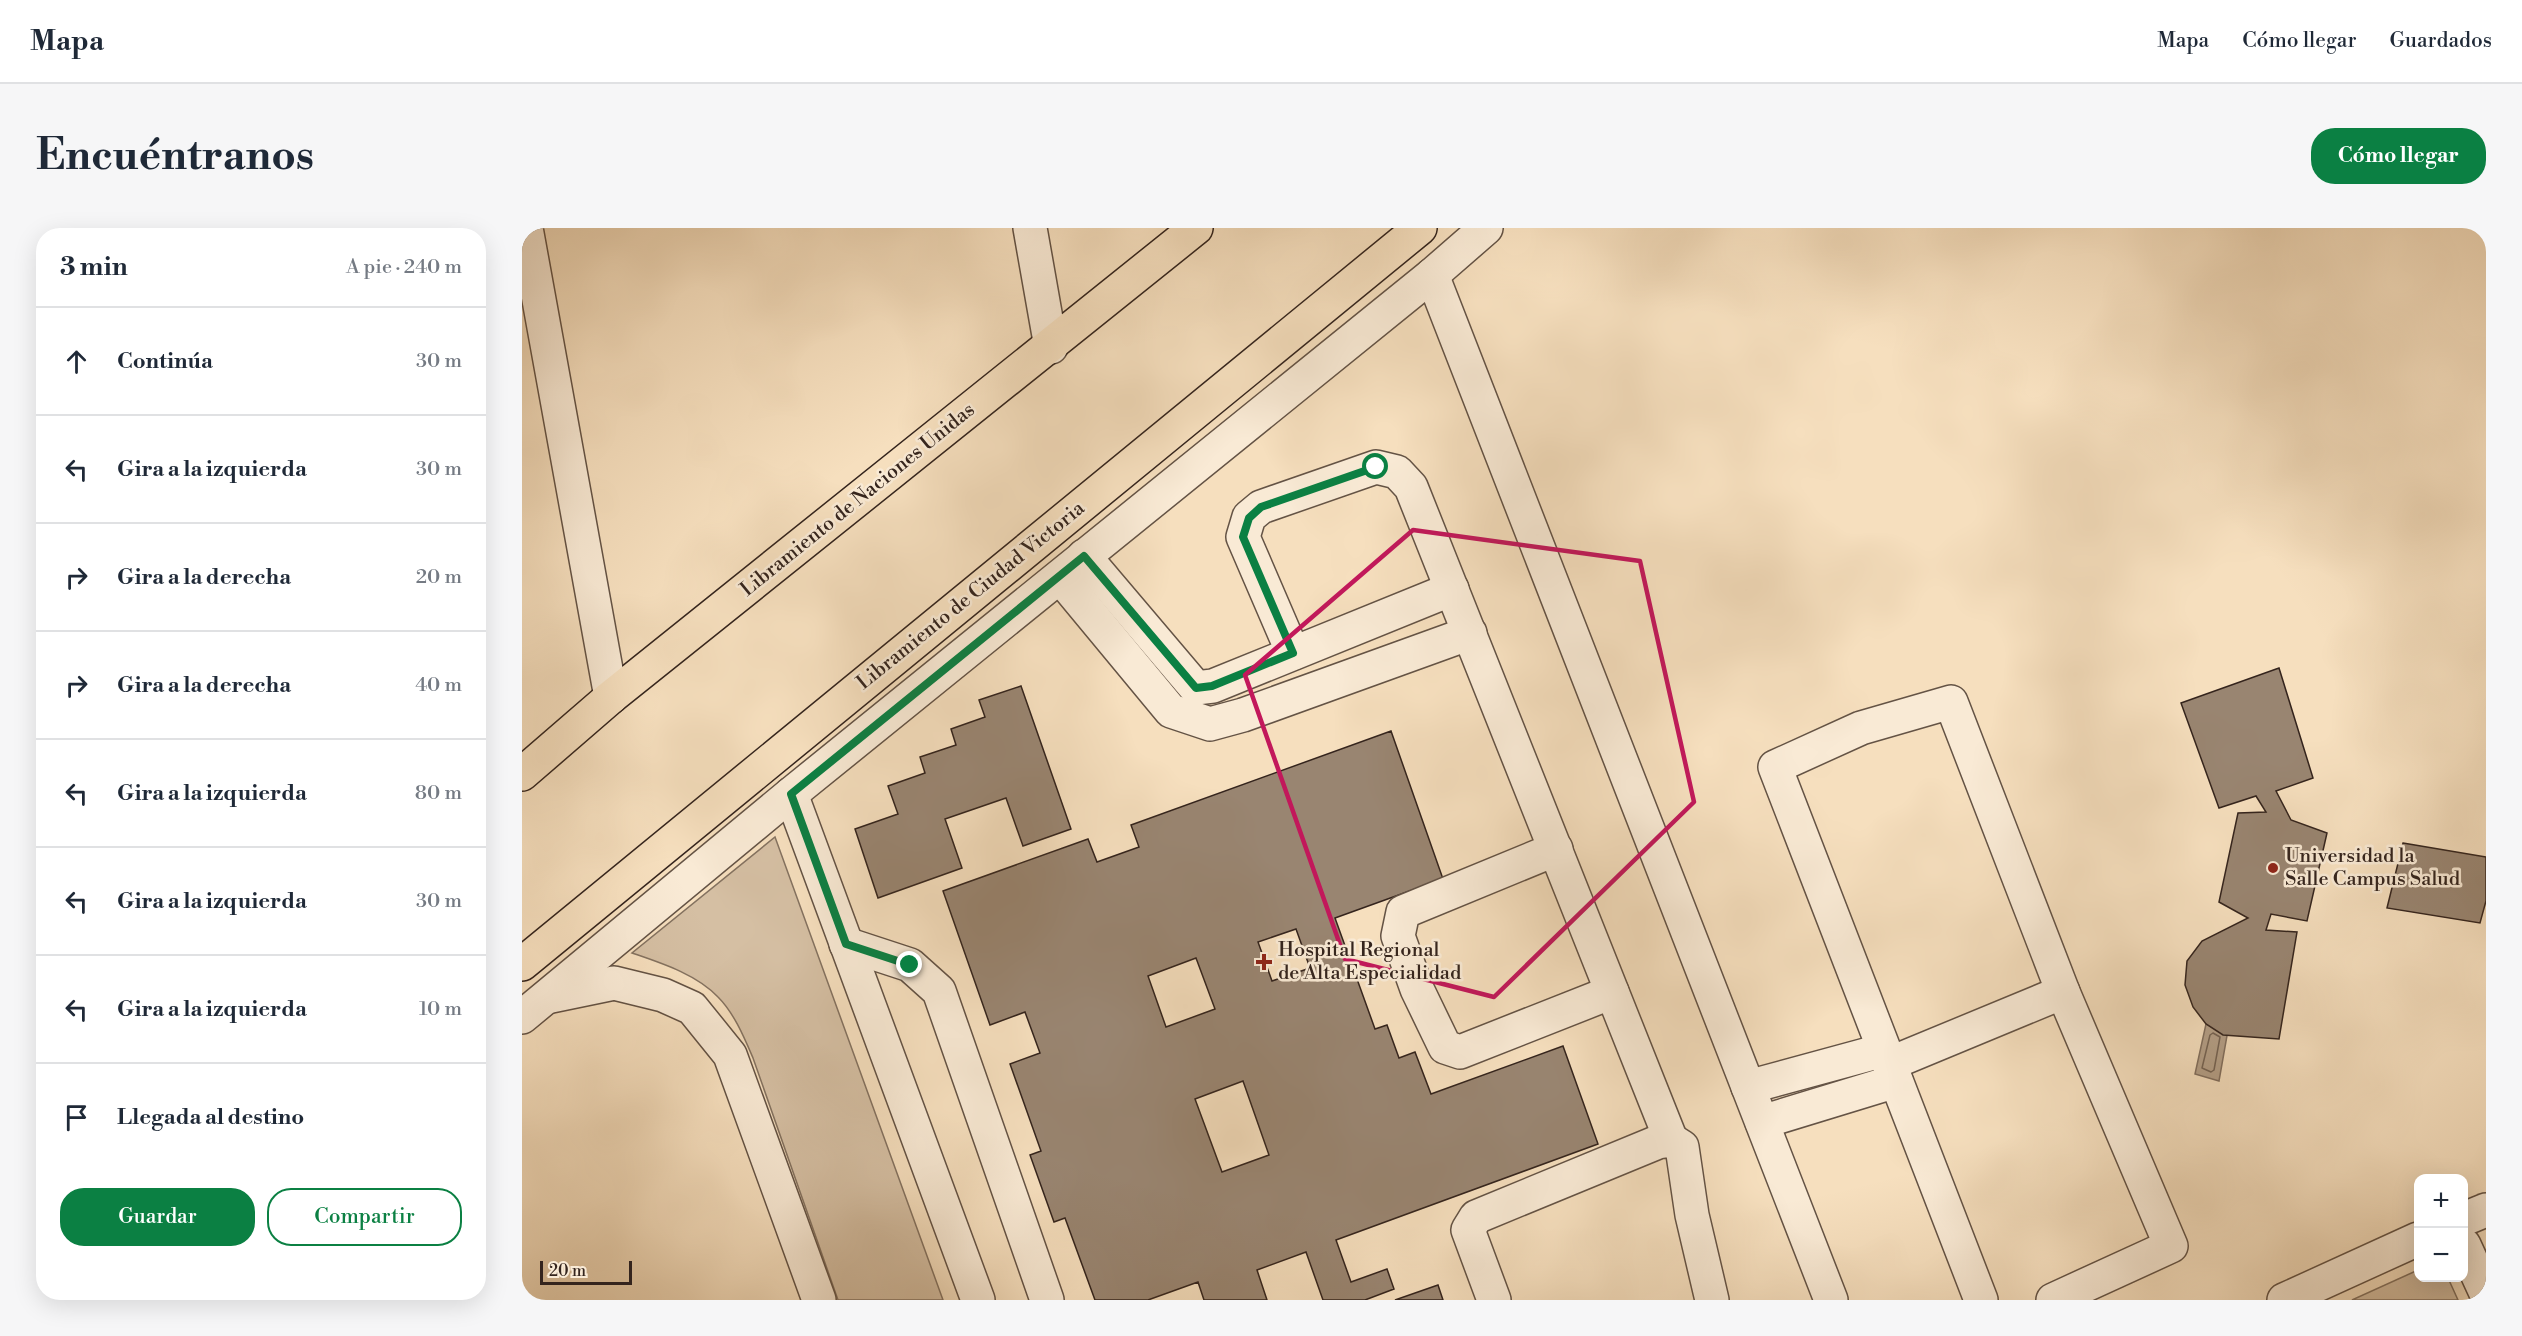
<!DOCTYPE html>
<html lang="es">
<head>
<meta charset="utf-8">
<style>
	body { margin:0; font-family:"Libre Bodoni",serif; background:#f6f6f7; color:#1f2937 }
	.controls { position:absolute; right:18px; bottom:18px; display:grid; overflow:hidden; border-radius:12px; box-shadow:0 6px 24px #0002 }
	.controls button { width:54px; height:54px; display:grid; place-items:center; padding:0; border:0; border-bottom:2px solid #e0e1e3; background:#fff; color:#1f2937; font:30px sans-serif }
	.scale { position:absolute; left:18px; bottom:15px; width:92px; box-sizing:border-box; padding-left:6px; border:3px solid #34241d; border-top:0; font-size:16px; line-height:21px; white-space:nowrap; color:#34241d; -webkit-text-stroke:4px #f9ead5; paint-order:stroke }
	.stop { position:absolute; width:18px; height:18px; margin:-14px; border:4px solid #0b8043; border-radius:50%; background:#fff }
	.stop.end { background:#0b8043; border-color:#fff; box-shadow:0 2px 6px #0008 }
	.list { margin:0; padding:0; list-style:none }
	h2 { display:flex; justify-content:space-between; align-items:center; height:78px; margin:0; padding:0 24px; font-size:26px }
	h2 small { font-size:20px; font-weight:400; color:#747a83 }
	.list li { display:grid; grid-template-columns:39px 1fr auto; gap:18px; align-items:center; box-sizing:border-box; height:108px; padding:0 24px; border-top:2px solid #e0e1e3 }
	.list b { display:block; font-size:22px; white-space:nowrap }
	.list em { font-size:20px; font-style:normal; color:#747a83 }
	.actions { display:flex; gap:12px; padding:18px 24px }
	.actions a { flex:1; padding:14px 0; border:2px solid #0b8043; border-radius:24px; text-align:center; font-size:21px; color:#0b8043 }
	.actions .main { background:#0b8043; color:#fff }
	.icon { flex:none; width:33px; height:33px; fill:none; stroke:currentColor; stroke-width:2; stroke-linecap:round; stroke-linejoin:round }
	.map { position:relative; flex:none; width:1964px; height:1072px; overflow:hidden; border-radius:24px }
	header { display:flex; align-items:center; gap:36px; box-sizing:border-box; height:84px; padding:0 30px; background:#fff; border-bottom:2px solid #e0e1e3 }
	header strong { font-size:28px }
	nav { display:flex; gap:33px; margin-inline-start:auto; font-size:21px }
	.intro { display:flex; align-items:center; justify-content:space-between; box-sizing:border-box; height:144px; padding:0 36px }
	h1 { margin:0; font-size:42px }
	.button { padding:15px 27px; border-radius:24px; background:#0b8043; color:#fff; font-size:21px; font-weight:700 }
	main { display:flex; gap:36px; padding:0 36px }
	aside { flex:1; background:#fff; border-radius:24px; box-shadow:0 6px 24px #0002 }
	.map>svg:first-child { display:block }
</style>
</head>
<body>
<header>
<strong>Mapa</strong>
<nav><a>Mapa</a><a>Cómo llegar</a><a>Guardados</a></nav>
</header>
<div class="intro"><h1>Encuéntranos</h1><a class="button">Cómo llegar</a></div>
<main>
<aside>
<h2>3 min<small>A pie · 240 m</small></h2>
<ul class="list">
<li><svg class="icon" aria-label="ahead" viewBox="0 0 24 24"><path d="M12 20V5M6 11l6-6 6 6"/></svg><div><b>Continúa</b></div><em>30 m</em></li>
<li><svg class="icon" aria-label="left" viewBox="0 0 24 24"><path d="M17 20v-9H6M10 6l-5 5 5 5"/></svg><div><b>Gira a la izquierda</b></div><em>30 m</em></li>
<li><svg class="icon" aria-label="right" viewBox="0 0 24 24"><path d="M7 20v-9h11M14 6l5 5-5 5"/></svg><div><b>Gira a la derecha</b></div><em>20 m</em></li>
<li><svg class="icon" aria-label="right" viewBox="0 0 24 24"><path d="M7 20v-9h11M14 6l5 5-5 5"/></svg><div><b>Gira a la derecha</b></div><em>40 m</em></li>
<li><svg class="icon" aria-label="left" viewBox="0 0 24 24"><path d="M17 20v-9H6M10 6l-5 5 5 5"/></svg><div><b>Gira a la izquierda</b></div><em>80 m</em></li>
<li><svg class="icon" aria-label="left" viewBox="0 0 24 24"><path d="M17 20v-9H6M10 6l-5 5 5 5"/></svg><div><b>Gira a la izquierda</b></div><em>30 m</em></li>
<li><svg class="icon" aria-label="left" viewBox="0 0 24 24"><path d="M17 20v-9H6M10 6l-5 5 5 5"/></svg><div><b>Gira a la izquierda</b></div><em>10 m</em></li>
<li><svg class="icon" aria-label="arrive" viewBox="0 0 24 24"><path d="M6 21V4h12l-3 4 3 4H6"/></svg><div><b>Llegada al destino</b></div></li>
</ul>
<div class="actions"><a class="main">Guardar</a><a>Compartir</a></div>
</aside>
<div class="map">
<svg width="1964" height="1072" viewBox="0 0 1964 1072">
	<rect width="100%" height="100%" fill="#f6dfbe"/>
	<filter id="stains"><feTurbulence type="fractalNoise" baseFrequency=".00333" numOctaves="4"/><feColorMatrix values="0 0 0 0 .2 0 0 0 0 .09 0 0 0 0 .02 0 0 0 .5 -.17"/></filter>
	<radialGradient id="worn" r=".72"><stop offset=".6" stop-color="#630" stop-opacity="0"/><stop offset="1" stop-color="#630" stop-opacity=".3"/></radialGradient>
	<!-- green -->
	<g fill="#d5bfa3" stroke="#847260" stroke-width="1.5">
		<path d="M253 609 421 1072H316L231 830C222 809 212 785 196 769 174 746 139 735 110 725Z"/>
		<path d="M1896 1042V1050H1926L1936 1072H1830Z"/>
	</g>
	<!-- water -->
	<path fill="#b49f87" stroke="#816e5d" stroke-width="1.5" d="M1684 796 1706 802 1697 853 1673 846Z"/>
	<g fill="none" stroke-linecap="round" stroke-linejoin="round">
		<!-- shore -->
		<path stroke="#746252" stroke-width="1.5" d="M1691 805 1698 809 1692 842 1689 844 1680 840 1688 807Z"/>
	</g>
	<!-- building -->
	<g fill="#998571" stroke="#34241d" stroke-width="1.5" fill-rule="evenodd">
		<path d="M1757 440 1791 550 1754 563 1769 592 1805 605 1785 693 1749 686 1744 702 1775 704 1757 811 1701 807 1684 796 1671 779 1663 757 1665 733 1680 713 1726 690 1697 674 1716 585 1744 584 1734 568 1697 580 1659 475Z"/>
		<path d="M499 458 549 601 501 618 484 570 423 591 440 640 356 670 333 601 376 586 366 558 403 545 398 529 434 517 429 501 463 489 457 472Z"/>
		<path d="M869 503 921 651 813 690 853 801 865 797 877 830 893 824 909 866 1041 818 1076 916 814 1012 829 1054 865 1041 872 1061 843 1072H801L784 1024 735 1042 745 1072H682L676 1054 626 1072H573L543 990 532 994 508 927 519 923 488 836 518 825 503 784 468 797 421 663 566 611 575 634 617 619 609 597ZM774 701 788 740 750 753 736 714ZM674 730 693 781 644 799 626 748ZM721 853 747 927 700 944 673 871Z"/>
		<path d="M1881 615 1964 629V673L1958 695 1865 680Z"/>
		<path d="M916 1057 921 1072H873Z"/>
	</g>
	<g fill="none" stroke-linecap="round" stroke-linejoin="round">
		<defs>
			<g id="minor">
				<path d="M4 0 89 469"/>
				<path d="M508 0 529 119"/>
				<path d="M910 47 1309 1072"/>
				<path d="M562 328 674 460 691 458 930 361"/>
				<path d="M538 349 649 483 688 496 721 487 948 405"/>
				<path d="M771 425 721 309 727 289 739 279 854 239 875 244 889 259 1149 912"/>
				<path d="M269 566 456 1072"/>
				<path d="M1034 621 881 684 876 708 895 761 923 819 938 824 1090 764"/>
				<path d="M324 716 388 737 417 763 525 1072"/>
				<path d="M29 768 92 755 141 767 170 780 208 827 297 1072"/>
				<path d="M0 789 269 566 910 47 964 0"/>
				<path d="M1367 836 1541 764"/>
				<path d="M1226 859 1362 822"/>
				<path d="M1240 894 1374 853"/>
				<path d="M1942 991 1964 982"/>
				<path d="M1942 1017 1964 1065"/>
				<path d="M972 1072 946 1002 954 989 1136 914 1149 912 1160 919 1170 987 1190 1072"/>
				<path d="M1459 1072 1253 539 1339 500 1429 474 1541 764 1649 1018 1531 1072"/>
				<path d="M1762 1072 1896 1011"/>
			</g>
			<g id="highway">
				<path d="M0 546 89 469 674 0"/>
				<path d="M0 736 898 0"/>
			</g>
		</defs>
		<!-- minor casing -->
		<use href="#minor" stroke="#645345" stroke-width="36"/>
		<!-- highway casing -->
		<use href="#highway" stroke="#34241d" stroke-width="36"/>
		<!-- minor -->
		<use href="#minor" stroke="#f9ead5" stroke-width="33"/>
		<!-- highway -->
		<use href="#highway" stroke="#f6dfbe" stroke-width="33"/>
	</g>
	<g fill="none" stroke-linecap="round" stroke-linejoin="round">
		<!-- route -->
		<path stroke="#0b8043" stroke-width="8" d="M388 737 324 716 269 566 562 328 674 460 690 458 771 425 721 309 727 290 739 279 854 239"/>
	</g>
	<!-- marked area -->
	<path fill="none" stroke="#c2185b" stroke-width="4.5" stroke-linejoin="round" d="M891 302 1118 333 1172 574 972 769 823 731 723 447Z"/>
	<!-- markers -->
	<g fill="#8f2418" stroke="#f9ead5" stroke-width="2">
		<circle cx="1751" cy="640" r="6"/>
		<path d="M739 725h6v6h6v6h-6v6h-6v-6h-6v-6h6z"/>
	</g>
	<g text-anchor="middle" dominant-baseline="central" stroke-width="5" stroke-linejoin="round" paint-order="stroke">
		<!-- street labels -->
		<g font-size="20" fill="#34241d" stroke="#f9ead5">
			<text transform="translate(336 272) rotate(-39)">Libramiento de Naciones Unidas</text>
			<text transform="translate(449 368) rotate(-39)">Libramiento de Ciudad Victoria</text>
		</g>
		<!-- poi labels -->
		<g font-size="20" fill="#34241d" stroke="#f9ead5" text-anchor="start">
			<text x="1763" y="628">Universidad la<tspan x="1763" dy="23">Salle Campus Salud</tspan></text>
			<text x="756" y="722">Hospital Regional<tspan x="756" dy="23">de Alta Especialidad</tspan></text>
		</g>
	</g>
	<rect width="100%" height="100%" filter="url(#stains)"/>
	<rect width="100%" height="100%" fill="url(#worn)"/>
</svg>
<div class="controls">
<button>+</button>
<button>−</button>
</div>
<div class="scale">20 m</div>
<div class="stop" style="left:854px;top:239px"></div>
<div class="stop end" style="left:388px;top:737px"></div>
</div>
</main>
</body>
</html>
